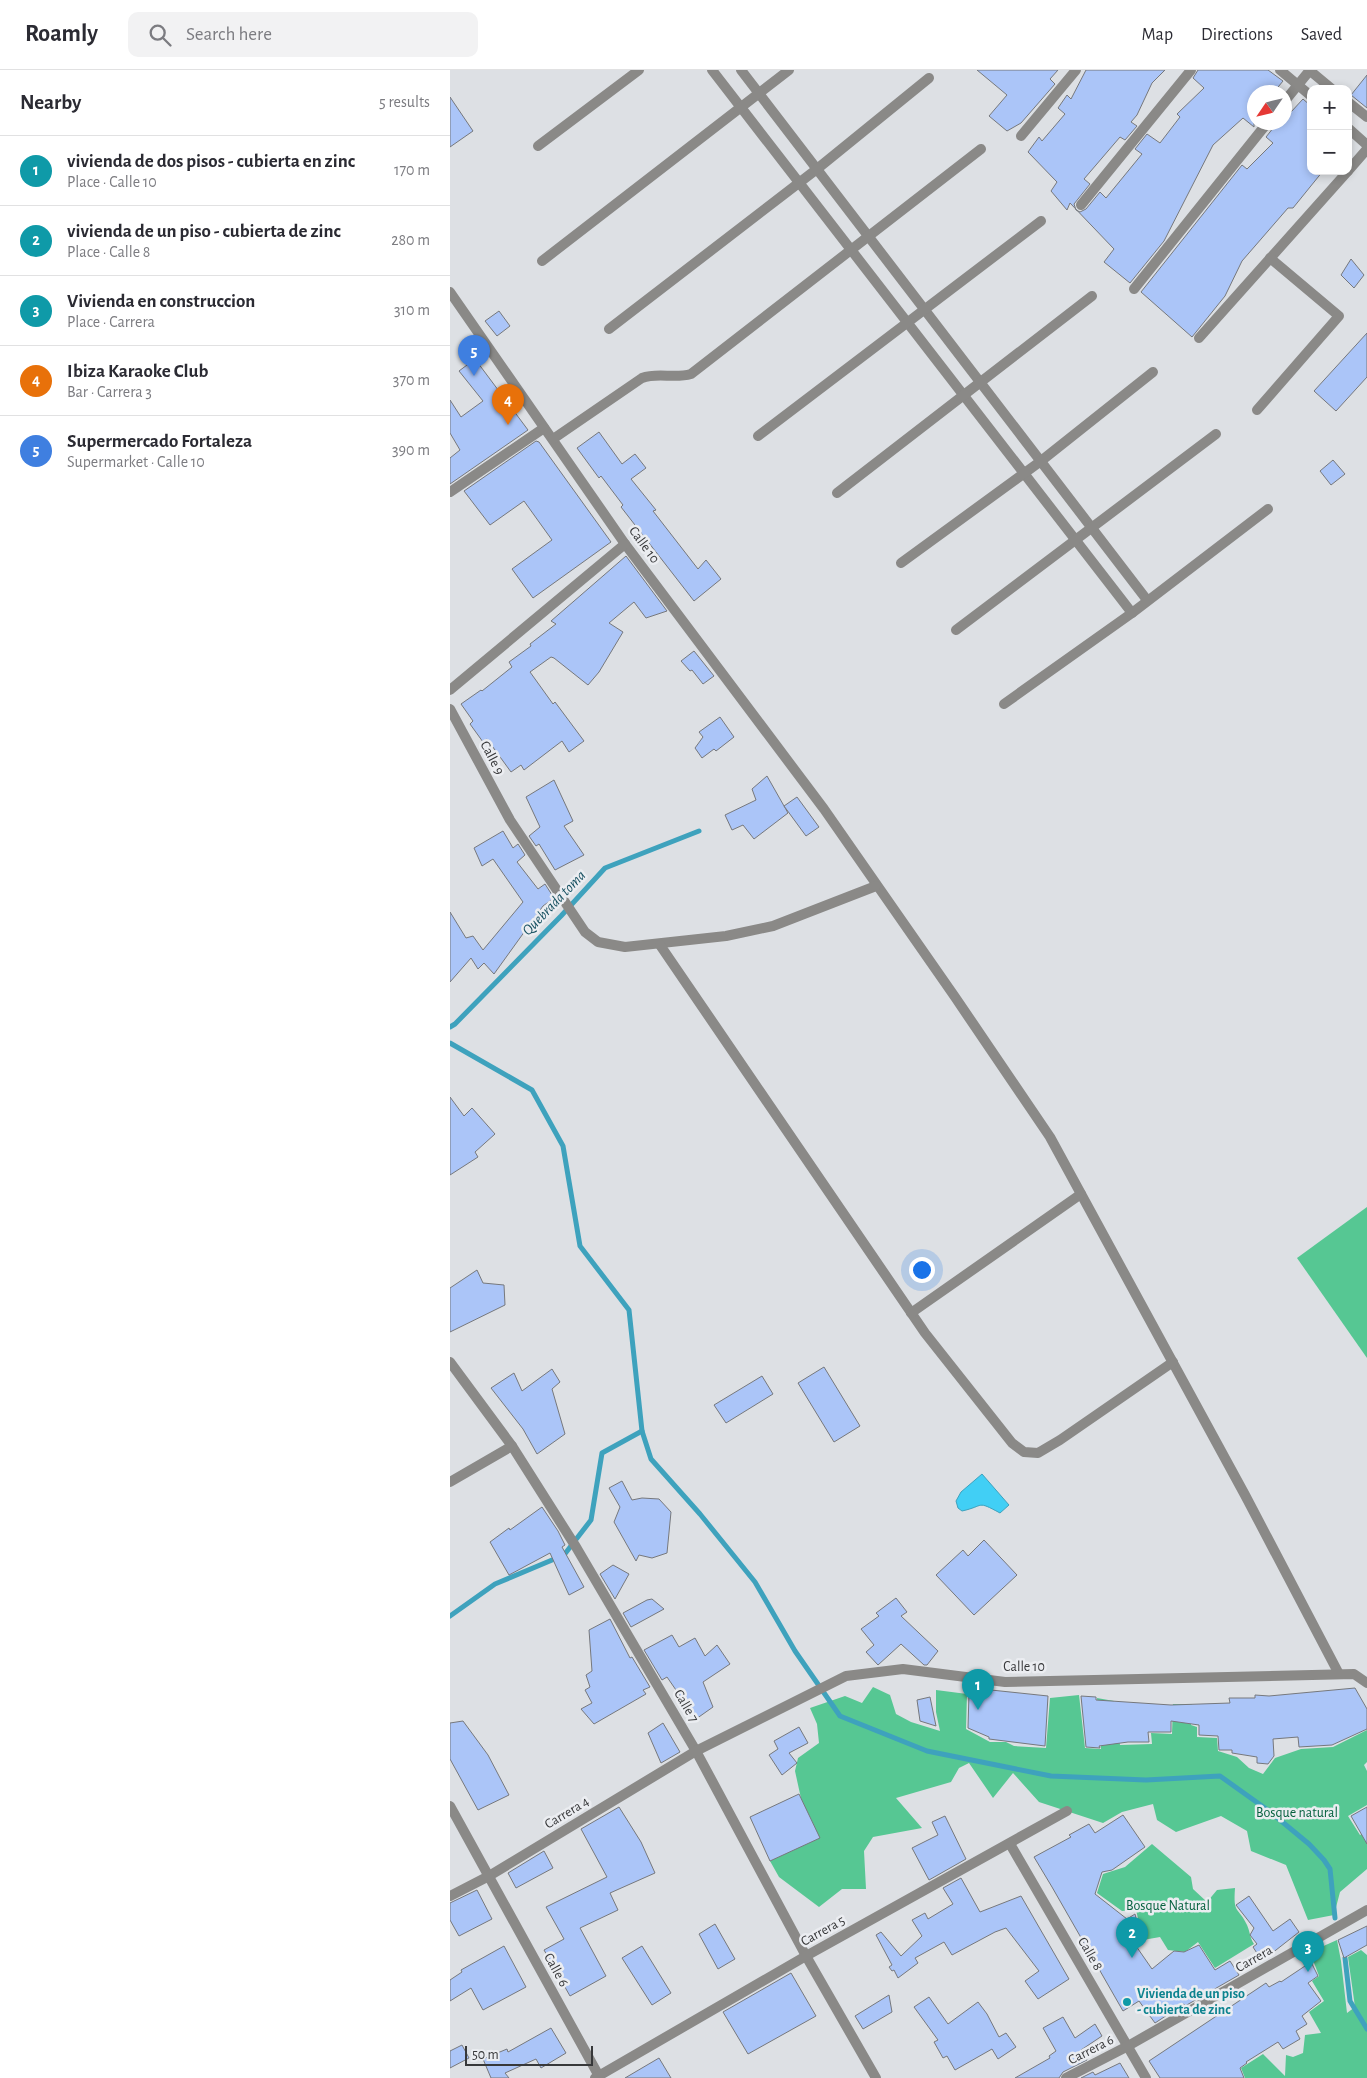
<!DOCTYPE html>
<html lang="en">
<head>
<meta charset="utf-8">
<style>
	body { margin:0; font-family:"Alegreya Sans",sans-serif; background:#f2f2f3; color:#2b2b33 }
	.controls { position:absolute; right:15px; top:15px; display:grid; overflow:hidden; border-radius:10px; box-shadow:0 2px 8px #0003 }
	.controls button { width:45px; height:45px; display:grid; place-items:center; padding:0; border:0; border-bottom:1px solid #e1e1e2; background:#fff; color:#2b2b33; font:25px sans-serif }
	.compass { position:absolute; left:797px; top:15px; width:45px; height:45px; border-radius:50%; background:#fff; box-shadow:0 2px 8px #0003; rotate:235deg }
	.scale { position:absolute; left:15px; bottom:12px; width:128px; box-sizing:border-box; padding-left:5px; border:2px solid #37383a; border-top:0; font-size:14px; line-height:18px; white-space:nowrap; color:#37383a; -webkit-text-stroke:4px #ebedf1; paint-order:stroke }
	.you { position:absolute; left:471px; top:1199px; width:18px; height:18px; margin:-12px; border:4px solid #fff; border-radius:50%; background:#1a73e8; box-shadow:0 0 0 8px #1a73e833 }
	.badge { display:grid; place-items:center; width:32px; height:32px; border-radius:50%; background:#4e65da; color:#fff; font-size:16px; font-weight:700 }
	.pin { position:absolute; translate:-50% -41px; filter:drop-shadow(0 1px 2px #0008) }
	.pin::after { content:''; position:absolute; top:26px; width:18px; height:15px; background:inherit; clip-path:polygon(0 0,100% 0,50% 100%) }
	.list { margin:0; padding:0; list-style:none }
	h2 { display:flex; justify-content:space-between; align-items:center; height:65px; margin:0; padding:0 20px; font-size:21px }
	h2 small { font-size:16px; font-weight:400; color:#7c7c81 }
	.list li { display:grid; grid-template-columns:32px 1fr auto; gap:15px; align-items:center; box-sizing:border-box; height:70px; padding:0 20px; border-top:1px solid #e1e1e2 }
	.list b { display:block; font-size:19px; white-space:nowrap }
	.list p { margin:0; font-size:16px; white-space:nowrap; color:#7c7c81 }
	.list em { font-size:16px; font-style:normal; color:#7c7c81 }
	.icon { flex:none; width:28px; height:28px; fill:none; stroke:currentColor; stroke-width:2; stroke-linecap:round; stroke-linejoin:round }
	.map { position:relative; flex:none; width:917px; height:2008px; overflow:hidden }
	header { display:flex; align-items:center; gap:30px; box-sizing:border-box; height:70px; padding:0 25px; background:#fff; border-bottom:1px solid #e1e1e2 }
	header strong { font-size:24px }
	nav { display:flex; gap:28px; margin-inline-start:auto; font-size:18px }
	.search { width:350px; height:45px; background:#f2f2f3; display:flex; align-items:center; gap:12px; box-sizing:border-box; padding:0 18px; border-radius:10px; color:#7c7c81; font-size:19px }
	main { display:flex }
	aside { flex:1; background:#fff }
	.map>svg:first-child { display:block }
</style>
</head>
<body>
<header>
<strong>Roamly</strong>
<div class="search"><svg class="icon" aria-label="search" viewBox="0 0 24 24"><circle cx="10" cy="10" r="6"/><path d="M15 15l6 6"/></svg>Search here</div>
<nav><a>Map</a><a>Directions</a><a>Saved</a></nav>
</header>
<main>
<aside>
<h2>Nearby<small>5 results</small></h2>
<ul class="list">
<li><span class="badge" style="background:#0f9aa8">1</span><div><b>vivienda de dos pisos - cubierta en zinc</b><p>Place · Calle 10</p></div><em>170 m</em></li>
<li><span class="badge" style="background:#0f9aa8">2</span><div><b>vivienda de un piso - cubierta de zinc</b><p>Place · Calle 8</p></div><em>280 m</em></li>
<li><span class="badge" style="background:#0f9aa8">3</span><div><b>Vivienda en construccion</b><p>Place · Carrera</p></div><em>310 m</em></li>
<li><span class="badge" style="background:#e8710a">4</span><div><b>Ibiza Karaoke Club</b><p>Bar · Carrera 3</p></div><em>370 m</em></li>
<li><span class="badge" style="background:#3f7fe0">5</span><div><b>Supermercado Fortaleza</b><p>Supermarket · Calle 10</p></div><em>390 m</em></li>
</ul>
</aside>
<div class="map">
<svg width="917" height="2008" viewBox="0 0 917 2008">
	<rect width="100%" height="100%" fill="#dde0e4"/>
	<!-- forest -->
	<g fill="#56c793">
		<path d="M917 1137V1288L847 1188Z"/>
		<path d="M423 1617 440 1625 446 1644 461 1652 490 1661 486 1642V1620L517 1624 516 1659 540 1672H556L564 1676 596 1678 600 1628 629 1625 635 1678 651 1679 647 1628 664 1631 670 1675 702 1674 701 1663 722 1664 723 1634H742L741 1655 747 1657V1667L767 1668 768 1681 787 1687 799 1698 813 1704 825 1688 851 1679 883 1677 917 1660V1692L914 1695 917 1701V1735L898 1746 910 1765 917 1761V1799L890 1822 884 1845 858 1850 836 1795 801 1781 797 1761 771 1746 726 1762 707 1750 703 1734 672 1742 653 1753 589 1732 563 1703 543 1728 519 1693 509 1698 501 1712 446 1728 472 1758 423 1767 414 1781 416 1819H392L369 1837 329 1807 320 1791 344 1779 352 1733 345 1701 348 1688 369 1673 367 1654 360 1638 395 1626 412 1633Z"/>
		<path d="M702 1774 741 1807 743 1819 757 1832 767 1820 785 1818C783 1845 788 1836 797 1855 800 1862 800 1868 804 1874L765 1898 748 1872 735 1882 718 1880 710 1867 693 1870 686 1840 672 1841 647 1823 653 1804 675 1797Z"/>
		<path d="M887 1870 891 1891 897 1943 905 1937 898 1887 911 1880 917 1885V2008H795L791 1998 813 1984 835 2006 836 1985 843 1987 853 1983 855 1965 871 1963 859 1942 874 1931 862 1911 869 1906 860 1882Z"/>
	</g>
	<!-- water -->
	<path fill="#41cff5" stroke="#3ea2bd" d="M532 1404 559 1435 550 1443C526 1430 535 1436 512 1441L508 1438 506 1431 511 1422Z"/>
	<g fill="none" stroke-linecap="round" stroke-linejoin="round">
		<!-- stream -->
		<g stroke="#3ea2bd" stroke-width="5">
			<path d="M0 957 5 954 111 846 155 798 249 761"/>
			<path d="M0 973 82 1020 113 1076 130 1176 179 1240 192 1361 201 1389 250 1444 305 1512 345 1581 390 1646 477 1681 601 1706 696 1710 770 1706 819 1741 859 1774 874 1790 880 1799 885 1848"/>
			<path d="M0 1546 45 1514 114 1485 141 1450 152 1383 192 1361"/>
			<path d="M895 1888 900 1931 917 1959"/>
		</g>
	</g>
	<!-- building -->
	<g fill="#abc5f8" stroke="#76787c">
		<path d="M527 0H608L600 9 605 14 571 53 557 61 539 46 557 25Z"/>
		<path d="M636 0H715L702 13 687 45 681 52 687 56 675 70 670 67 634 109 640 114 624 134 626 140 630 142 636 139 650 122 656 128 692 84 685 79 697 64 710 73 730 47 727 44 754 18 743 8 748 0H818L833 11 824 22H804V57L793 48 763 75 714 171 680 213 654 192 664 179 620 133 617 140 601 121 607 112 578 82 589 67 592 71 615 44 608 38 617 25 621 29Z"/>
		<path d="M917 5V38L901 25Z"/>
		<path d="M0 27 23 61 0 77Z"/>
		<path d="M853 29 861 36V101H873L843 138H838L792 191 775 226 742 267 691 222 792 95 797 99 823 73 816 67 828 52H834V45L839 40 841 42Z"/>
		<path d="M901 189 914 205 904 218 891 205Z"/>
		<path d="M49 241 60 256 47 266 35 251Z"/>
		<path d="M917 263V307L886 341 864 321Z"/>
		<path d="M25 289 78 360 0 414V388L10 380 0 363V330L11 347 33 331 9 301Z"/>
		<path d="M149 362 172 394 185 384 196 398 181 409 206 440 203 441 248 499 256 490 271 509 244 531 171 437 173 435 151 406 149 408 127 378Z"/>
		<path d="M86 371 89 372 161 472 83 528 62 499 102 470 74 431 40 455 14 421Z"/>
		<path d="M883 390 895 404 881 415 870 401Z"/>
		<path d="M176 486 217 541 196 548 184 532 159 553 173 562 149 602 138 615 104 588 101 587 80 602 103 634 105 632 134 671 119 682 112 671 74 700 71 695 61 702 37 669 33 672 20 654 23 651 11 634 31 620 32 621 62 597 59 592 81 576 80 574 106 554 101 551Z"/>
		<path d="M244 581 264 606 253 614 242 600 240 601 231 591Z"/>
		<path d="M270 647 284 667 266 681 264 679 252 688 245 678 253 667 249 662Z"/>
		<path d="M317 706 338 743 304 769 293 755 282 760 275 745 306 730 302 719Z"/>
		<path d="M104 710 123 751 114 756 134 785 105 800 89 774 86 776 79 766 90 757 76 727Z"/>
		<path d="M347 727 369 757 356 766 334 736Z"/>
		<path d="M53 761 63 778 68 774 75 785 67 792 88 819 95 814 104 828 93 836 44 904 34 893 28 899 21 888 0 912V842L16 868 23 866 33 880 73 832 43 789 32 796 24 778Z"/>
		<path d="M0 1027 14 1046 22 1038 45 1064 25 1082 28 1087 0 1105Z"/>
		<path d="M27 1200 33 1213 54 1215 55 1235 0 1262V1218Z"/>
		<path d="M374 1297 410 1356 384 1372 348 1313Z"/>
		<path d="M102 1299 110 1312 102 1319 115 1364 87 1384 73 1359 41 1318 64 1303 72 1321Z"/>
		<path d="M312 1306 323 1324 276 1353 264 1335Z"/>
		<path d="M172 1411 182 1430 192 1428 209 1429 221 1442 217 1483 202 1488 189 1485 186 1491 164 1452 170 1437 159 1418Z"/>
		<path d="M92 1437 108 1461 115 1475 112 1477 134 1517 119 1525 100 1483 59 1505 40 1472 59 1458 60 1460Z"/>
		<path d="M534 1470 567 1505 524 1545 486 1505 513 1480 518 1486Z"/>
		<path d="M163 1495 179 1504 165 1529 150 1504Z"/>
		<path d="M446 1528 457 1542 451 1546 488 1581 477 1595H474L451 1574 428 1595 416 1582 424 1575 411 1559 429 1546 426 1543Z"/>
		<path d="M202 1529 214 1539 181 1557 173 1543 197 1530Z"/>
		<path d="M160 1549 180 1588 182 1587 200 1617 193 1620 196 1624 144 1654 131 1639 142 1633 135 1620 140 1617 136 1605 142 1601 139 1560Z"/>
		<path d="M222 1565 229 1577 245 1568 255 1586 267 1575 280 1594 253 1612 263 1637 246 1649 217 1607 212 1610 194 1580Z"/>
		<path d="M905 1618 917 1639V1659L882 1675 849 1677 848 1667 823 1669 824 1686 818 1694 807 1693V1687L782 1683V1680H769L768 1666 749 1665V1655L721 1651V1662H698L699 1672H678L649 1676 650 1678 636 1677 631 1626 646 1627V1630L721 1635 780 1633 779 1628H805V1625L819 1626Z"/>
		<path d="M541 1620 598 1626 595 1676 539 1669V1667L518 1658 519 1623H541Z"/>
		<path d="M480 1627 486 1656 470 1651 467 1630Z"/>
		<path d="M13 1651 38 1685 59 1725 28 1740 0 1689V1653Z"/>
		<path d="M213 1653 230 1682 211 1693 198 1663Z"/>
		<path d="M349 1657 358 1673 339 1683 347 1693 332 1705 319 1685 328 1679 324 1671Z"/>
		<path d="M349 1724 370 1768 320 1791 300 1747Z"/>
		<path d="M169 1737 191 1772 205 1803 160 1823 168 1840 130 1858 156 1906 120 1926 94 1880 114 1869 96 1837 157 1807 131 1759Z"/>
		<path d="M917 1737V1774L901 1746Z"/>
		<path d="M673 1745 695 1777 662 1800 652 1802 645 1824 677 1849 685 1844 692 1873 686 1876 702 1899 724 1881 734 1882 749 1875 765 1900 780 1891 789 1905 735 1936 734 1934 705 1953 689 1931 673 1941 602 1817 584 1787 621 1767 619 1765 639 1754 645 1763Z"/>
		<path d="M495 1746 516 1789 479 1810 462 1778 488 1765 482 1752Z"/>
		<path d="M94 1781 103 1798 66 1818 58 1803Z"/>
		<path d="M511 1808 530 1842 571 1826 619 1909 588 1929 575 1911 589 1901 556 1858 545 1862 502 1885 494 1872 465 1888 468 1893 448 1908 444 1900 442 1901 439 1897 442 1895 426 1865 431 1862 451 1886 472 1866 462 1850 475 1843 478 1849 503 1834 493 1818Z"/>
		<path d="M27 1820 42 1849 9 1866 0 1850V1833Z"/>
		<path d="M799 1826 823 1861 840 1849 849 1862 812 1891 803 1877 807 1874 800 1865 804 1858 786 1835Z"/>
		<path d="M265 1854 285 1889 268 1899 249 1864Z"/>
		<path d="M917 1856V1875L894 1888 888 1870Z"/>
		<path d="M54 1876 76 1917 33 1940 21 1918 0 1931V1910L12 1902 11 1900Z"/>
		<path d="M192 1876 221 1923 202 1935 172 1888Z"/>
		<path d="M861 1892 868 1906 858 1913 871 1931 852 1946 857 1954 846 1961 850 1969 833 1979 828 1972 796 1992 797 1993 790 1998 794 2008H710L699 1991 816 1913 819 1917 830 1911 831 1912Z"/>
		<path d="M341 1903 366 1946 298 1984 273 1942Z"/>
		<path d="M439 1925 442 1942 413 1959 405 1946Z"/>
		<path d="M479 1927 498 1954 528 1932 537 1944 549 1967 556 1963 566 1977 548 1989 542 1979 505 2000 497 1986 493 1988 484 1972 488 1970 464 1937Z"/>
		<path d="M613 1947 625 1968 645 1954 652 1966 631 1980 637 1990 613 2002 609 2008H565L600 1988 599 1986 606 1981 593 1958Z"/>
		<path d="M101 1958 116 1983 91 1998 86 1989 55 2003 59 2008H41L33 1989 57 1979 58 1982Z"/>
		<path d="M12 1975 19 1988 0 1998V1981Z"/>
		<path d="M209 1988 221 2008H175Z"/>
		<path d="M670 1993 679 2008H631L643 2002 645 2005Z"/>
	</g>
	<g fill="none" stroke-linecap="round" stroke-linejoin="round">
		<!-- minor -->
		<g stroke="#8a8987" stroke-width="10">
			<path d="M262 0 682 543"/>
			<path d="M291 0 697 530"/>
			<path d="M830 0 861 26"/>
			<path d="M859 0 882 19"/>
			<path d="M834 32 860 0"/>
			<path d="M898 32 917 47"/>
			<path d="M898 58 917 75"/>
			<path d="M571 66 626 0"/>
			<path d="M88 76 189 0"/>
			<path d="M898 101 917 79"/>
			<path d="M631 135 741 0"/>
			<path d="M92 191 339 0"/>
			<path d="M684 219 818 52"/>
			<path d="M0 222 175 474 374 739 505 927 600 1067 795 1425 889 1604"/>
			<path d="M159 259 367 99 479 8"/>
			<path d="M749 268 898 101"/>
			<path d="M807 340 889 246 820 188"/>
			<path d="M308 366 591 151"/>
			<path d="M103 369 192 308C208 302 224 309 241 304L531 79"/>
			<path d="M0 422 94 358"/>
			<path d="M387 423 642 226"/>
			<path d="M451 493 591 391 703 302"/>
			<path d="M506 560 766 364"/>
			<path d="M0 620 175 474"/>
			<path d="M554 634 682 543 818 439"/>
			<path d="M0 639 60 750 135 862 148 872 175 877 276 866 323 856 426 816"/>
			<path d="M210 875 475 1263 562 1373 574 1382 588 1383 610 1370 723 1292"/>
			<path d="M461 1243 631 1124"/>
			<path d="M0 1292 62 1376 126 1477 246 1681 356 1886 426 2008"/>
			<path d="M0 1412 62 1376"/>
			<path d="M0 1736 150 2008"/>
			<path d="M560 1774 696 2008"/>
			<path d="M0 1826 39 1806 246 1681 396 1606 453 1599 555 1612 904 1604 917 1613"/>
			<path d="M145 2008 356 1886 617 1741"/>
			<path d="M616 2008 678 1976 917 1840"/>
		</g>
	</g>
	<!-- markers -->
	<circle fill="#0f9aa8" stroke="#ebedf1" stroke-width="2" cx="677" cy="1932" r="5"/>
	<g text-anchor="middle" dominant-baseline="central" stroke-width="5" stroke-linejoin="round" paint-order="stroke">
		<!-- street labels -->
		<g font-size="14" fill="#37383a" stroke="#ebedf1">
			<text transform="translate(194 475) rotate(54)">Calle 10</text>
			<text transform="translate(42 688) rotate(62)">Calle 9</text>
			<text x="574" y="1597">Calle 10</text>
			<text transform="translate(236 1636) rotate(60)">Calle 7</text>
			<text transform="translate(117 1743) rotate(-31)">Carrera 4</text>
			<text transform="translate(373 1861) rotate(-29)">Carrera 5</text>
			<text transform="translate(640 1884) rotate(60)">Calle 8</text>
			<text transform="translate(804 1889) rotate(-30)">Carrera</text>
			<text transform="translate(106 1900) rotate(61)">Calle 6</text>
			<text transform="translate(641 1980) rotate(-27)">Carrera 6</text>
		</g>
		<!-- park labels -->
		<g font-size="14" fill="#076240" stroke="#ebedf1">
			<text x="847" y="1743">Bosque natural</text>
			<text x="718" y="1836">Bosque Natural</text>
		</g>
		<!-- culture labels -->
		<g font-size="14" font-weight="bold" fill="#0d838f" stroke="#ebedf1" text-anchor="start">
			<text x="687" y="1924">Vivienda de un piso<tspan x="687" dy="16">- cubierta de zinc</tspan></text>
		</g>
		<!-- water labels -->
		<g font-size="15" font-style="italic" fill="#154f5f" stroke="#ebedf1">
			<text transform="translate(104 833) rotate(-46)">Quebrada toma</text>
		</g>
	</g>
</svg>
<div class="controls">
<button>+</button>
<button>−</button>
</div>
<svg class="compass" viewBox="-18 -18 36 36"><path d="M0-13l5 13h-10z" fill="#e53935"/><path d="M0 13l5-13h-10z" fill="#7c7c81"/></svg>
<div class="scale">50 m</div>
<div class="you"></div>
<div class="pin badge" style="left:528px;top:1640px;background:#0f9aa8">1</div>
<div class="pin badge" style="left:682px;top:1888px;background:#0f9aa8">2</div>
<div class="pin badge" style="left:858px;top:1902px;background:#0f9aa8">3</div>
<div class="pin badge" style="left:58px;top:355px;background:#e8710a">4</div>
<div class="pin badge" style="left:24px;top:306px;background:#3f7fe0">5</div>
</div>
</main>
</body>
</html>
